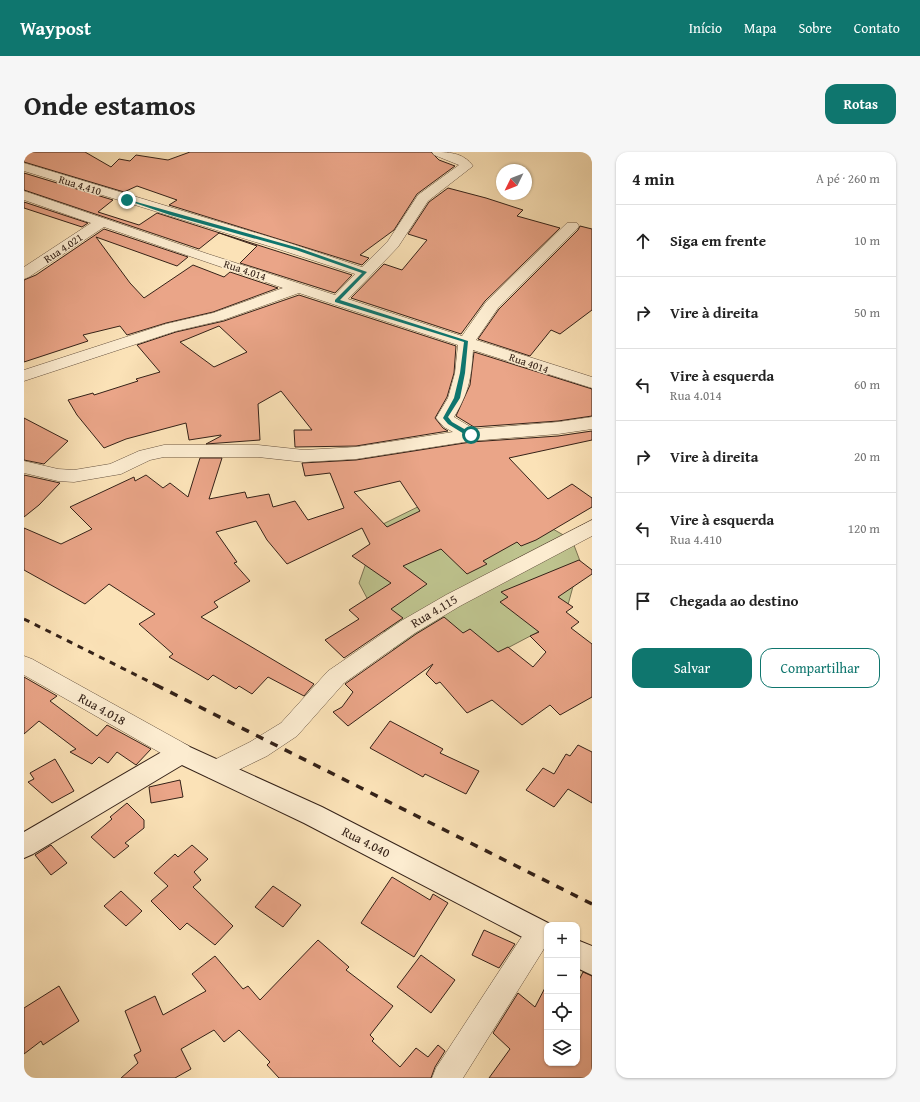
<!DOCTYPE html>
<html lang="pt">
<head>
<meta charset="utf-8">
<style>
	body { margin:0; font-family:"Gentium Book Plus",serif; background:#f6f6f6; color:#222 }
	.controls { position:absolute; right:12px; bottom:12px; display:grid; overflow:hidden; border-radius:8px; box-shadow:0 1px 3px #0004 }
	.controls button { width:36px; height:36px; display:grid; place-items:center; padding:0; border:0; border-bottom:1px solid #e0e0e0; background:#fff; color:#222; font:20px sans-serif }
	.compass { position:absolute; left:472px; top:12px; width:36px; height:36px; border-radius:50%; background:#fff; box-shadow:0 1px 3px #0004; rotate:227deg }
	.stop { position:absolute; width:12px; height:12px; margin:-9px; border:3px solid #0f766e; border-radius:50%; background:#fff }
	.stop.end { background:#0f766e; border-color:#fff; box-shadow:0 1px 4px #0008 }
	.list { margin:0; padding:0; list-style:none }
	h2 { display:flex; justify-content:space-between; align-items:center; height:52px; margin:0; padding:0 16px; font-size:17px }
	h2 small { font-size:13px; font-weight:400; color:#767676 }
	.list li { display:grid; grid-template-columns:26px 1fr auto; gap:12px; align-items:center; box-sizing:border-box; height:72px; padding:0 16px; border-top:1px solid #e0e0e0 }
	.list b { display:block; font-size:15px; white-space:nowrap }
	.list p { margin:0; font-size:13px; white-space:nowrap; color:#767676 }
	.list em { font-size:13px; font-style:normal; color:#767676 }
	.actions { display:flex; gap:8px; padding:12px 16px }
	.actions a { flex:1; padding:9px 0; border:1px solid #0f766e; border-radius:12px; text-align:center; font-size:14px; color:#0f766e }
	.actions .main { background:#0f766e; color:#fff }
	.icon { flex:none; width:22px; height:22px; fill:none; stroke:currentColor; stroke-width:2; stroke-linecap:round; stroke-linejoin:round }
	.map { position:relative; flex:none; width:568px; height:926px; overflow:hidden; border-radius:12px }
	header { display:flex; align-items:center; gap:24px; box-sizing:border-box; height:56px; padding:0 20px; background:#0f766e; color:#fff }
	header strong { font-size:19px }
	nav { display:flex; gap:22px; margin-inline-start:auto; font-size:14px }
	.intro { display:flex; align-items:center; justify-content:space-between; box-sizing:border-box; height:96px; padding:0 24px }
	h1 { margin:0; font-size:28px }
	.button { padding:10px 18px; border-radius:12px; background:#0f766e; color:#fff; font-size:14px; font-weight:700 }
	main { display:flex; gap:24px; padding:0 24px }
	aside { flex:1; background:#fff; border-radius:12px; box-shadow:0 1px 3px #0004 }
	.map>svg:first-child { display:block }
</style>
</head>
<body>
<header>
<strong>Waypost</strong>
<nav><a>Início</a><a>Mapa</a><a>Sobre</a><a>Contato</a></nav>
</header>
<div class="intro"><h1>Onde estamos</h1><a class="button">Rotas</a></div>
<main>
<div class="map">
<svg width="568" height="926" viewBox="0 0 568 926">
	<rect width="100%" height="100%" fill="#fbe2b7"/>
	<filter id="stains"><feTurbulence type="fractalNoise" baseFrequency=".005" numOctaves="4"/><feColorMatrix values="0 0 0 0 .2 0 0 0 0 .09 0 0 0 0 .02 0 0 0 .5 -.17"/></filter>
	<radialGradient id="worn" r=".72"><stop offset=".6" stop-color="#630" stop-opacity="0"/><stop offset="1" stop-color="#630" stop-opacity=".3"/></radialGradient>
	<!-- green -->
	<path fill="#bec38e" stroke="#7a7253" d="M416 344 475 346 548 388 556 409 542 460 512 481 474 501 370 505V497L335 431 355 374Z"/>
	<!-- building -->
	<g fill="#eaa588" stroke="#352218" fill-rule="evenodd">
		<path d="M0 0H61L87 15 95 7 106 9 112 3 144 8 166 0H407L415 8 431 14 393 42 370 78 336 103 345 106 338 113 145 53 153 48 113 34 100 40 0 10Z"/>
		<path d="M0 21 89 48 74 60 115 73 133 61 328 123 311 141 216 111 233 94 195 81 175 97 0 38Z"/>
		<path d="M424 36 462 46 499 58 493 64 536 76 461 149 437 182 327 146 360 112 378 118 403 88 384 82 405 50Z"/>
		<path d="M0 50 64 71 58 75 0 56Z"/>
		<path d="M556 74 568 77V158L536 182 527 178 506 204 454 187 475 157 554 78Z"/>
		<path d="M80 77 164 105 153 114 72 85 106 131 120 146 169 113 200 125 206 120 254 136 189 160 142 171 103 183 96 174 59 183 64 189 0 210V128L12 123Z"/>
		<path d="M275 143 432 194 430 221 423 245 411 266 419 276 424 279 332 294 271 295 270 278H288L257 239 234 252 236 288 182 292 197 284V283L165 288 162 271 102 287 80 296 53 263 44 248 69 241 70 243 114 229 112 227 136 220 113 193 152 180 200 169ZM195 174 223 200 190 215 156 190Z"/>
		<path d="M450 200 568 237V264L534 269 450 275 432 264 446 233Z"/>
		<path d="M0 266 44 289 20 312 0 308Z"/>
		<path d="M568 279V288L485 306 524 347 548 332 568 346V355L512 388 497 394 493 390 459 409 463 412 443 422 417 397 379 414 403 432 367 457 379 466 320 506 301 488 335 467 325 458 367 431 328 404 346 392 338 376 263 412 243 388 232 369 192 380 213 410 210 411 226 429 190 450 194 455 177 465 290 532 280 544 244 525 228 542 215 534 212 537 189 523 184 528 145 505 149 502 115 472 131 462 85 432 61 452 0 418V376L37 392 68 377 46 355 110 325 111 329 122 323 139 336 146 331 164 345 176 306H198L185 347 221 340 223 346 245 342 249 355 271 349 284 368 320 356 306 321 281 324 278 311 332 308 447 290 534 284ZM376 329 396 359 363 375 330 340Z"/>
		<path d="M0 323 36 331 15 353 0 365Z"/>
		<path d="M555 408 568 418V422L534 445 549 455 542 460 555 470 547 476 568 492V545L536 563 526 553 498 573 468 548 443 561 416 530 412 532 402 522 409 512 324 574 309 560 318 555 329 540 321 532 392 482 420 465 439 481 446 477 474 500 484 495 509 515 522 500 506 484 515 480 476 450 484 445 477 440Z"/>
		<path d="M0 525 33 544 26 549 73 584 83 573 127 597 112 613 93 600 84 611 75 605 68 612 46 600 52 597 15 569 0 582Z"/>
		<path d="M366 569 419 597 416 601 455 619 442 642 401 622 399 625 346 596Z"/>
		<path d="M554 593 568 600V651L544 637 530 655 502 638 519 616 530 622 542 602 546 604Z"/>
		<path d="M31 607 50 639 28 651 4 630 10 627 6 621Z"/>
		<path d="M156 628 159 645 127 651 125 635Z"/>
		<path d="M103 651 120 668V676L101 691 105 694 90 706 67 685 88 667 86 665Z"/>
		<path d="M27 693 43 711 27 723 11 703Z"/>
		<path d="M168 693 184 707 170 720 177 728 169 735 209 774 191 793 163 771 156 778 127 749 144 734 130 721 151 702 154 705Z"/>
		<path d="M368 725 406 748 409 742 424 751 390 805 337 771Z"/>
		<path d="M249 734 277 753 259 775 231 755Z"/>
		<path d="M97 739 118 759 102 774 80 754Z"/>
		<path d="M460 778 491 792 475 816 448 803Z"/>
		<path d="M294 788 325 815 322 818 369 854 346 883 350 887 348 889 376 915 392 896 404 905 414 893 421 899 411 915 407 926H255L243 913 246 910 215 878 200 890 190 878 157 897 167 917 151 926H97L114 911 110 903 117 899 101 859 131 844 139 863 182 839 168 822 191 804 219 837 224 834 236 848Z"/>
		<path d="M397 803 431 828 407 861 373 835Z"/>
		<path d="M559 820 568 824V926H465L486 897 469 881 494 841 511 855 523 832V911H553V832Z"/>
		<path d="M35 834 55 869 19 893 17 889 0 902V856Z"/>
	</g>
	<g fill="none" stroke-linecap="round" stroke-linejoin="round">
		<defs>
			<g id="street">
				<path d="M408 0C424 0 439 0 449 14L404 49 374 95 324 147 438 184 462 150 543 71H553L555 74 553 77 474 156 452 188 568 225V236L449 198C447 227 445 240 430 265L450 277 534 270 568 265V277L534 282 447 289 332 307 280 310 234 305H140L126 308 97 322 50 330 34 329 0 321V309L34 317 50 318 86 312 115 299 140 293H234L280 298 332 295 429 280 420 275 412 266 424 246 431 221 434 193 275 141 199 168 152 179 0 229V218L142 172 189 161 259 136 80 75 5 125 0 127V115L67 71 0 48V39L184 102 311 143 331 122 251 96 0 19V11L262 90 338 115 364 89 394 43 435 13 410 3Z"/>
				<path d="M568 368V384L436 454 391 481 320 531 273 584 243 604 200 625 192 628 184 625 180 618 184 611 226 590 257 571 304 519 377 469 422 443Z"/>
				<path d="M0 504 8 507 165 594 169 601 165 608 157 611 149 608 0 523Z"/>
				<path d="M515 768 525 773H523V792L439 926H408L412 916 506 772Z"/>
			</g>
			<g id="secondary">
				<path d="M157 591 298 655 528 773H523V798L280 671 158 613 9 702 0 706V680L148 594Z"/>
				<path d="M553 788 568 794V823L553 816Z"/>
			</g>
		</defs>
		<!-- street casing -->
		<use href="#street" stroke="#665240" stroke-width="1"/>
		<!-- secondary casing -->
		<use href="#secondary" stroke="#352218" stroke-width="2"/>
		<!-- street -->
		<use href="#street" fill="#fcecd0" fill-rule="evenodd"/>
		<!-- secondary -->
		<use href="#secondary" fill="#fcecd0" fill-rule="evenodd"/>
		<!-- rail-far1 -->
		<path stroke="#352218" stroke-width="3" stroke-dasharray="6 6" stroke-linecap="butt" d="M0 467 134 534"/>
		<!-- rail -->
		<path stroke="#352218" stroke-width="3.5" stroke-dasharray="8 8" stroke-linecap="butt" d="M132 533 568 752"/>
	</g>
	<!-- route -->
	<path fill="#0f766e" d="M102 47 275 96 343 120 316 148 444 189 441 221 436 246 424 265 428 270 449 282V285H445L424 272 419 266 430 246 436 221 440 190 311 150V148L338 121 272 98 146 63 102 48Z"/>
	<g text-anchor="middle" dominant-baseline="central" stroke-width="3" stroke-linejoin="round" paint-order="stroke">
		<!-- far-street labels -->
		<g font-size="11" fill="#352218" stroke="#fcecd0">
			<text transform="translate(56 33) rotate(17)">Rua 4.410</text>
			<text transform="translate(39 96) rotate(-34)">Rua 4.021</text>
			<text transform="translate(221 118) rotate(18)">Rua 4.014</text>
			<text transform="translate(505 211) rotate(19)">Rua 4014</text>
		</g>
		<!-- street labels -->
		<g font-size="13" fill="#352218" stroke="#fcecd0">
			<text transform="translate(410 459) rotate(-31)">Rua 4.115</text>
			<text transform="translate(78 557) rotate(29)">Rua 4.018</text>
			<text transform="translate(342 690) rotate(27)">Rua 4.040</text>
		</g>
	</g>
	<rect width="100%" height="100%" filter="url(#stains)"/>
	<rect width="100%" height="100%" fill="url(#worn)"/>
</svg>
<div class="controls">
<button>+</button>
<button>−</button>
<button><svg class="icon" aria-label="locate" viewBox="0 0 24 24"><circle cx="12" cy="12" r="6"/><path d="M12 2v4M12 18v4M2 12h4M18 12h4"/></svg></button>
<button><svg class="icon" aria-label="layers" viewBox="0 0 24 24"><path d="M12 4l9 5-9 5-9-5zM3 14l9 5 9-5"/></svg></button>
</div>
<svg class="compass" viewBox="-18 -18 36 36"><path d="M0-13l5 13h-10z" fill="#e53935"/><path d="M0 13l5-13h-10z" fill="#767676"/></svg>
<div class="stop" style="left:447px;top:283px"></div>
<div class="stop end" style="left:103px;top:48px"></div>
</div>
<aside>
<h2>4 min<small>A pé · 260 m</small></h2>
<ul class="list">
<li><svg class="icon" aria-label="ahead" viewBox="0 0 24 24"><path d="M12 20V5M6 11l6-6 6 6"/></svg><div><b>Siga em frente</b></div><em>10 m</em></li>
<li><svg class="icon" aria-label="right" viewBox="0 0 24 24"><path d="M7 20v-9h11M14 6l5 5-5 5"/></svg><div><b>Vire à direita</b></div><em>50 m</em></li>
<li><svg class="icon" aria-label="left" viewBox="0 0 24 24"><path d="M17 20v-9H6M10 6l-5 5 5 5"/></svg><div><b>Vire à esquerda</b><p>Rua 4.014</p></div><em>60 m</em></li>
<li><svg class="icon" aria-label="right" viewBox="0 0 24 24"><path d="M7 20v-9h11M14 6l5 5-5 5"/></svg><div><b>Vire à direita</b></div><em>20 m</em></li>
<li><svg class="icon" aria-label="left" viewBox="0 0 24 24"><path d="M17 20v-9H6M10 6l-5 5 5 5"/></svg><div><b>Vire à esquerda</b><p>Rua 4.410</p></div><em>120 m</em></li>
<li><svg class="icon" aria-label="arrive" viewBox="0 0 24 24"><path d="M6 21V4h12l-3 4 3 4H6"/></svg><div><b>Chegada ao destino</b></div></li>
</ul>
<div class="actions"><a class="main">Salvar</a><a>Compartilhar</a></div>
</aside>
</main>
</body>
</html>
